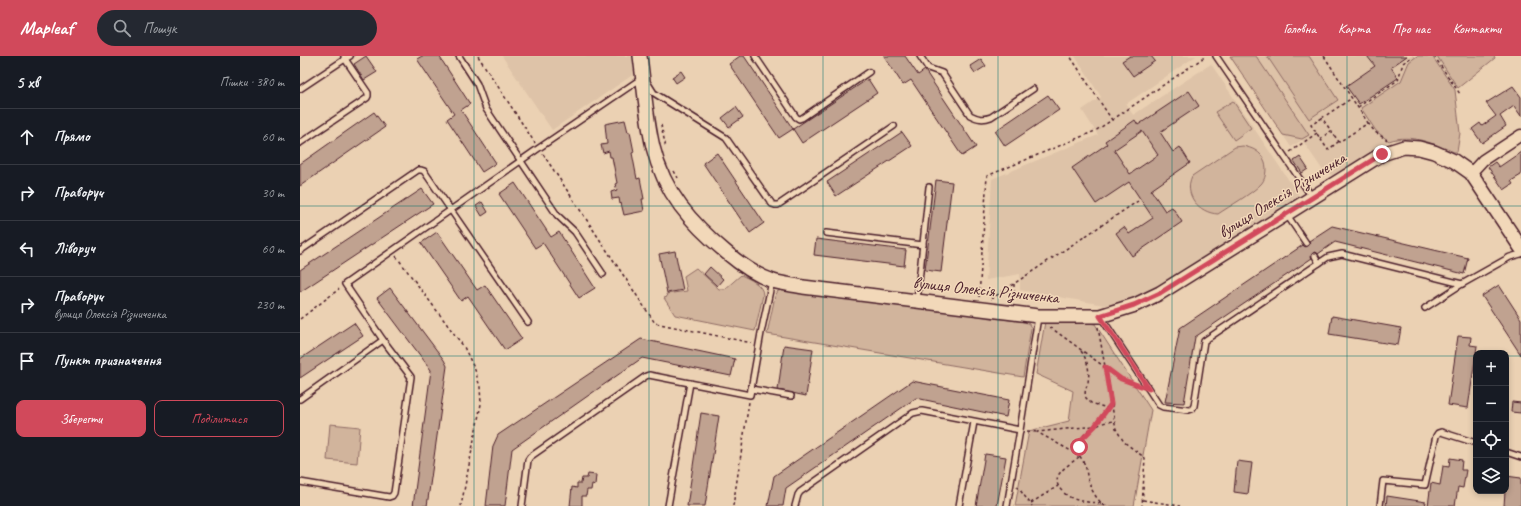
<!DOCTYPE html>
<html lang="uk">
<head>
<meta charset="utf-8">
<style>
	body { margin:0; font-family:Caveat,sans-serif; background:#242831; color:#f1f3f6 }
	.controls { position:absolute; right:12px; bottom:12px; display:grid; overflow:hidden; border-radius:8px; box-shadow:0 2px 6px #0003 }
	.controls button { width:36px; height:36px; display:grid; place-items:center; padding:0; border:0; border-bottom:1px solid #363941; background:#171b24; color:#f1f3f6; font:20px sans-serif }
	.stop { position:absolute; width:12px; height:12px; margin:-9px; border:3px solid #d1495b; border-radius:50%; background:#fff }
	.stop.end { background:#d1495b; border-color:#fff; box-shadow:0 1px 4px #0008 }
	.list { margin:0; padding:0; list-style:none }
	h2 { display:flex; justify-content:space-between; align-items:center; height:52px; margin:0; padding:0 16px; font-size:17px }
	h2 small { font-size:13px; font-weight:400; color:#9ea1a6 }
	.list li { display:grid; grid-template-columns:26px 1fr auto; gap:12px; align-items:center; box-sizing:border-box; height:56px; padding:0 16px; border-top:1px solid #363941 }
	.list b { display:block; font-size:15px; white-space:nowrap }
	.list p { margin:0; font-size:13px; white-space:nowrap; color:#9ea1a6 }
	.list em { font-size:13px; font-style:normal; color:#9ea1a6 }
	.actions { display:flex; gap:8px; padding:12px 16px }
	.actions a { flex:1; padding:9px 0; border:1px solid #d1495b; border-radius:8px; text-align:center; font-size:14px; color:#d1495b }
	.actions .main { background:#d1495b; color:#fff }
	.icon { flex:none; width:22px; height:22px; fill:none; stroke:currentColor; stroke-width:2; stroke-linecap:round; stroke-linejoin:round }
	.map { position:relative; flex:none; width:1221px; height:450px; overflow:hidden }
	header { display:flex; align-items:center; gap:24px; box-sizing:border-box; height:56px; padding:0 20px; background:#d1495b; color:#fff }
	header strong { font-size:19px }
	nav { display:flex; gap:22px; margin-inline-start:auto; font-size:14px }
	.search { width:280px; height:36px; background:#242831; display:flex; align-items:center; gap:10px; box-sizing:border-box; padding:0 14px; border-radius:22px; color:#9ea1a6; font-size:15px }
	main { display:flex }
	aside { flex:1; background:#171b24 }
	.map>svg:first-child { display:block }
</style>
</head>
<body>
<header>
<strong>Mapleaf</strong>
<div class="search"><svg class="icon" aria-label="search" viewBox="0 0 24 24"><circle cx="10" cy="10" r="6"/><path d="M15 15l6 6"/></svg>Пошук</div>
<nav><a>Головна</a><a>Карта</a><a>Про нас</a><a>Контакти</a></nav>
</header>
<main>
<aside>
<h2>5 хв<small>Пішки · 380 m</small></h2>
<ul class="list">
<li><svg class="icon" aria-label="ahead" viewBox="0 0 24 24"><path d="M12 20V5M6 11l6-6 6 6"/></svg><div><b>Прямо</b></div><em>60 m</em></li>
<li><svg class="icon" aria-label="right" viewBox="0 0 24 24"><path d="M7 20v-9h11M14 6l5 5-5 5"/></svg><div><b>Праворуч</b></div><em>30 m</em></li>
<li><svg class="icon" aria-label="left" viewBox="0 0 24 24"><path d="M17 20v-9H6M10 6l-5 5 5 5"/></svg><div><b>Ліворуч</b></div><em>60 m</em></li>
<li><svg class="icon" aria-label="right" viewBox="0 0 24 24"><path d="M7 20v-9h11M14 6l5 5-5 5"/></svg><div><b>Праворуч</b><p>вулиця Олексія Різниченка</p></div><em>230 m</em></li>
<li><svg class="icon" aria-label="arrive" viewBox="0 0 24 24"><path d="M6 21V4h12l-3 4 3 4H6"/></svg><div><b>Пункт призначення</b></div></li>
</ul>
<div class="actions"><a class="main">Зберегти</a><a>Поділитися</a></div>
</aside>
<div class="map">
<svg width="1221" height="450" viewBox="0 0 1221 450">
	<rect width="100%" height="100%" fill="#ebd1b3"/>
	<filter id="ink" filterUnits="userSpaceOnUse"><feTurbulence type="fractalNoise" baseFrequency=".025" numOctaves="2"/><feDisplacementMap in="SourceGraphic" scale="8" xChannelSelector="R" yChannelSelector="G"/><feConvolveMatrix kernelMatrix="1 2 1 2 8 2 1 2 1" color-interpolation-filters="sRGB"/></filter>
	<g filter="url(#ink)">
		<!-- built -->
		<g fill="#dec3a8">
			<path d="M202 0H332L334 18 252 74Z"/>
			<path d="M775 0H896L826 48 833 59 911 8 1002 144 856 233 815 251 720 234V218L686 224 692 123 798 79 782 54 801 41Z"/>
			<path d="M930 0H1194L1195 2 1155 34V46L1032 119 1024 116 1002 84 991 91Z"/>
		</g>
		<!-- green -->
		<g fill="#d1b49c" stroke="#8e6a64">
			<path d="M930 0H956L1009 79 1002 83 983 79Z"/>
			<path d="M967 0H1009L1038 44 1009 63Z"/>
			<path d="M1117 0H1132L1155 34 1160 77 1157 96H1154C1134 88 1111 77 1089 85L1076 75 1061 52 1101 25 1109 6Z"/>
			<path d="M1137 0H1194L1195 2 1158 32Z"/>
			<path d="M933 45 951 72 934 84 915 56Z"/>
			<path d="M943 90C952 92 961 95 965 106 967 113 966 124 960 129 951 138 930 150 918 158 899 157 883 139 892 120L935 91Z"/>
			<path d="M396 212 419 233H425L441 219C449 223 463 228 463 239L455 275 375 259 364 242 367 241 366 238 387 235 384 220Z"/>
			<path d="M482 234 725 266 729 268 731 272 723 321 467 278 475 240 478 235Z"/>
			<path d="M746 260 795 268 851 354 834 450H715L729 375 769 365 773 335 736 318Z"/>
			<path d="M30 368 60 371 57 407 27 404Z"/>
		</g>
		<!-- building -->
		<g fill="#c0a290" stroke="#4a1f2b" fill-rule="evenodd">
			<path d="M66 0 77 16 64 24 54 8Z"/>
			<path d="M122 0H139L170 48 161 54 196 107 182 116 147 63 154 58 117 3Z"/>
			<path d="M440 0H444L493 73 479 82 429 8Z"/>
			<path d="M584 0H605L618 19 625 14 626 16 676 91 662 100 611 24 603 29Z"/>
			<path d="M830 0H851L855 5 833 20 822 5Z"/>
			<path d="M1067 0H1107L1091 11 1098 22 1059 48 1046 30 1075 10Z"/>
			<path d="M681 3 686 10 675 17 670 10Z"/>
			<path d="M381 15 385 21 376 27 372 21Z"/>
			<path d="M568 23 577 37 502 87 493 73Z"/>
			<path d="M1213 30 1221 41V60L1214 50 1200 60 1206 70 1182 87 1172 73 1180 67 1182 70 1196 60 1186 47Z"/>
			<path d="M889 35 899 50 860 76 873 96 880 91 890 107 851 134 865 155 872 151 882 166 832 200 816 177 824 171 829 178 853 162 829 126 796 148 772 112 807 88 805 85 835 64 838 69ZM842 75 858 99 830 118 814 94Z"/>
			<path d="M748 39 759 54 705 90 695 75Z"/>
			<path d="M436 51 443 61 429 71 422 62Z"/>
			<path d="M74 56 85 71 0 130V108Z"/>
			<path d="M325 64 328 76H330L334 96 332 97 337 123 340 122 344 143H342L344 155 324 159 321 147 320 148 319 142 312 143 311 136 317 134 315 128 317 127 312 101H310L309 95 303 97 301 89 307 88 305 68Z"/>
			<path d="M602 76 612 90 536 140 527 126Z"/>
			<path d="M1221 96V119L1211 125 1213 128 1204 134 1188 111 1195 106 1199 111Z"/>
			<path d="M417 97 464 167 450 177 403 107Z"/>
			<path d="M1000 101 1008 113 1002 117 994 105Z"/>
			<path d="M636 124 652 126 641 216 625 214Z"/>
			<path d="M215 127 251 181 259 176 295 232 279 242 243 187 235 192 199 138Z"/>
			<path d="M122 133 133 148 0 236V214Z"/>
			<path d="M182 146 188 156 182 160 176 150Z"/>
			<path d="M1032 170 1168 202 1164 218 1035 186 1018 198 1015 196 1013 197 1011 200 1012 202 895 281 884 347 865 346 880 272 1003 189 1008 190 1010 188 1009 185Z"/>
			<path d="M137 176 177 234 185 229 222 283 205 294 168 240 161 245 121 187Z"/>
			<path d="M516 183 606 194 604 210 514 199Z"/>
			<path d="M375 195 383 234 367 237 359 198Z"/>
			<path d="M410 211 423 223 417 230 404 218Z"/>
			<path d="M1199 229 1221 263V299L1182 240Z"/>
			<path d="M90 232 144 304 147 310 127 450H113L131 314 77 242Z"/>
			<path d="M1032 260 1101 272 1098 289 1029 278Z"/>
			<path d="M54 267 63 280 0 322V303Z"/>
			<path d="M1158 280 1171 281 1170 289 1177 290 1168 352 1148 349Z"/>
			<path d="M341 283 435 303 431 320 342 302 212 393 205 450H186L193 390 198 379Z"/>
			<path d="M484 289 513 293 506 340 478 334Z"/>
			<path d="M612 325 709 344 706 361 616 342 486 432 483 450H468L474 420Z"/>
			<path d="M1212 346 1221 347V357L1211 356Z"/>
			<path d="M401 357 419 360 405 450H387Z"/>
			<path d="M685 398 706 401 697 450H676Z"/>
			<path d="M1150 402 1162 404 1161 414H1166L1163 432 1158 431 1155 450H1128L1131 427 1140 429 1143 410 1149 411Z"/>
			<path d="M937 405 952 407 948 438 934 436Z"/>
			<path d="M288 418 296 419 295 429 292 428 291 434H287L286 440H282V450H270L272 431 277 432V427H281L282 422H287Z"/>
			<path d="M1206 420 1221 422V450H1204Z"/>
			<path d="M1087 440 1126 446 1125 450H1086Z"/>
		</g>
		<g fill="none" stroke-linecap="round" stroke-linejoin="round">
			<defs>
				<g id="service">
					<path d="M159 0 177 28 186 53 257 159 275 176 303 218"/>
					<path d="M455 0 496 61 499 63 502 62 569 16"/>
					<path d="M620 0 628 12 642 17 670 59C678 63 683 64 691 61L733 33"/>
					<path d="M916 0 1012 141"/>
					<path d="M347 26 354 37 426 82 472 148 475 149H478L594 70"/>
					<path d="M0 33 45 3 44 1"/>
					<path d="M0 87 67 42 68 40V37L45 3 50 0"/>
					<path d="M987 159 1006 187"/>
					<path d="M526 177 623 189"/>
					<path d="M0 195 118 114H121L124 115 228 266"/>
					<path d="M1015 200 1019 207"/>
					<path d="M617 244 629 131"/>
					<path d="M1125 252 1162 228 1210 201 1221 198"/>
					<path d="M801 261 859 349 863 351 889 354 892 353 894 350 904 285 1028 201 1042 198 1162 228"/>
					<path d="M451 333 491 340"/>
					<path d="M0 343 83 284"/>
					<path d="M1206 396 1221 401"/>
					<path d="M0 426 89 441 92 440 94 437 111 321 83 284 45 228 239 92 342 22"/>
					<path d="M222 450 228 404 230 401 346 320 349 319 450 339 461 277 472 225"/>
					<path d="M368 450 390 327"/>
					<path d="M495 450 498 439 500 436 613 357 622 355 720 374 738 261"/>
					<path d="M659 450 674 366"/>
					<path d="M707 450 720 374"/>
					<path d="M1080 450 1083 425 1125 429 1136 380 1138 377 1141 376 1176 387"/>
				</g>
				<path id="minor" d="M1171 117 1183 104 1221 79"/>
				<path id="tertiary" d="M340 0C344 30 346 61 353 91 364 137 391 167 427 197 440 208 456 219 473 225 483 228 494 229 503 231L738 260H800L835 249 860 237 1082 98 1104 91 1119 92 1134 96 1154 105 1171 117 1221 192"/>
			</defs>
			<!-- service casing -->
			<use href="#service" stroke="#4a1f2b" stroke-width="8"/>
			<!-- minor casing -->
			<use href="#minor" stroke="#4a1f2b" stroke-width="13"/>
			<!-- tertiary casing -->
			<use href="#tertiary" stroke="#4a1f2b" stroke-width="16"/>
			<!-- path -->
			<g stroke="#4a1f2b" stroke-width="1.5" stroke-dasharray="3 3" stroke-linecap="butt">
				<path d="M178 0 235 87"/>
				<path d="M1024 0 1068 67 1039 86 1022 62 1052 42"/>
				<path d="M1134 0 1160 38"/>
				<path d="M1058 51 1098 24 1103 7 1113 0"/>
				<path d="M1022 62 1011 69 1028 94 1038 86"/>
				<path d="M812 64 906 0"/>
				<path d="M1068 67 1075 76 1087 84"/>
				<path d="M361 69 366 92"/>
				<path d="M1020 83 1031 75"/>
				<path d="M990 96 1017 77"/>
				<path d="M243 98 355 267 452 287"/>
				<path d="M374 115 378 122"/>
				<path d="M96 200 164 291 175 314 180 331 181 348 161 450"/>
				<path d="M714 228V246"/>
				<path d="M679 241 687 120 795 75 812 64 770 0"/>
				<path d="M691 243 838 145"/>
				<path d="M0 263 39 233"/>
				<path d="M750 271 821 323 836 329"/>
				<path d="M798 271 816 373 824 386 845 402 842 450"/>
				<path d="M781 295C788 305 790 315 788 326 786 332 784 336 786 342L791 347 807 352"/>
				<path d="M727 375 737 376"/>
				<path d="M780 400 737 376 795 370 810 349"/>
				<path d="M779 401C773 406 762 412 758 420 756 425 757 429 761 434 772 446 786 446 801 447"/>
				<path d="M717 430 732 450"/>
				<path d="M843 444 880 450"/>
				<path d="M731 447 758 430"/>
				<path d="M433 450 449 346"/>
				<path d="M805 450C794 442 787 426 786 412 785 407 781 403 779 398 776 385 789 371 801 368 804 366 809 366 813 365"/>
			</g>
			<!-- service -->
			<use href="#service" stroke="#f2d8b9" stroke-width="5"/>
			<!-- minor -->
			<use href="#minor" stroke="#f2d8b9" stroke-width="10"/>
			<!-- tertiary -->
			<use href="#tertiary" stroke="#f2d8b9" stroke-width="13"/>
		</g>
	</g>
	<g fill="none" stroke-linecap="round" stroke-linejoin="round" filter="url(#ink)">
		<!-- route -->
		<path stroke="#d1495b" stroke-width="5" d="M779 391 782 383 795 370 811 348 805 311 821 323 849 333 800 260 834 249 860 237 1082 98"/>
	</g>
	<!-- grid -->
	<path fill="none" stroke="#0f766e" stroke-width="1" stroke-opacity="0.55" d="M174 0V450M349 0V450M523 0V450M698 0V450M872 0V450M1047 0V450M0 150H1221M0 300H1176M1206 300H1221"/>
	<g text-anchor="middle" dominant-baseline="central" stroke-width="3" stroke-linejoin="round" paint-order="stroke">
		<!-- street labels -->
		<g font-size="17" fill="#4a1f2b" stroke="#f2d8b9">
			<text transform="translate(982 139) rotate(-32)">вулиця Олексія Різниченка</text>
			<text transform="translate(686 234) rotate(6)">вулиця Олексія Різниченка</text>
		</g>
	</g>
</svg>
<div class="controls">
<button>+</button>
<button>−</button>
<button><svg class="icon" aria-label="locate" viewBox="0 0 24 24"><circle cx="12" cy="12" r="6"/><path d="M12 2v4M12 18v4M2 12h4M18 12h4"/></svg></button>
<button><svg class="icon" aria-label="layers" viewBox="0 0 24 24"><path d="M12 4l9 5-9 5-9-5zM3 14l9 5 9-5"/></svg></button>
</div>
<div class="stop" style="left:779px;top:391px"></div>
<div class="stop end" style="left:1082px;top:98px"></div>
</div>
</main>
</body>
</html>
